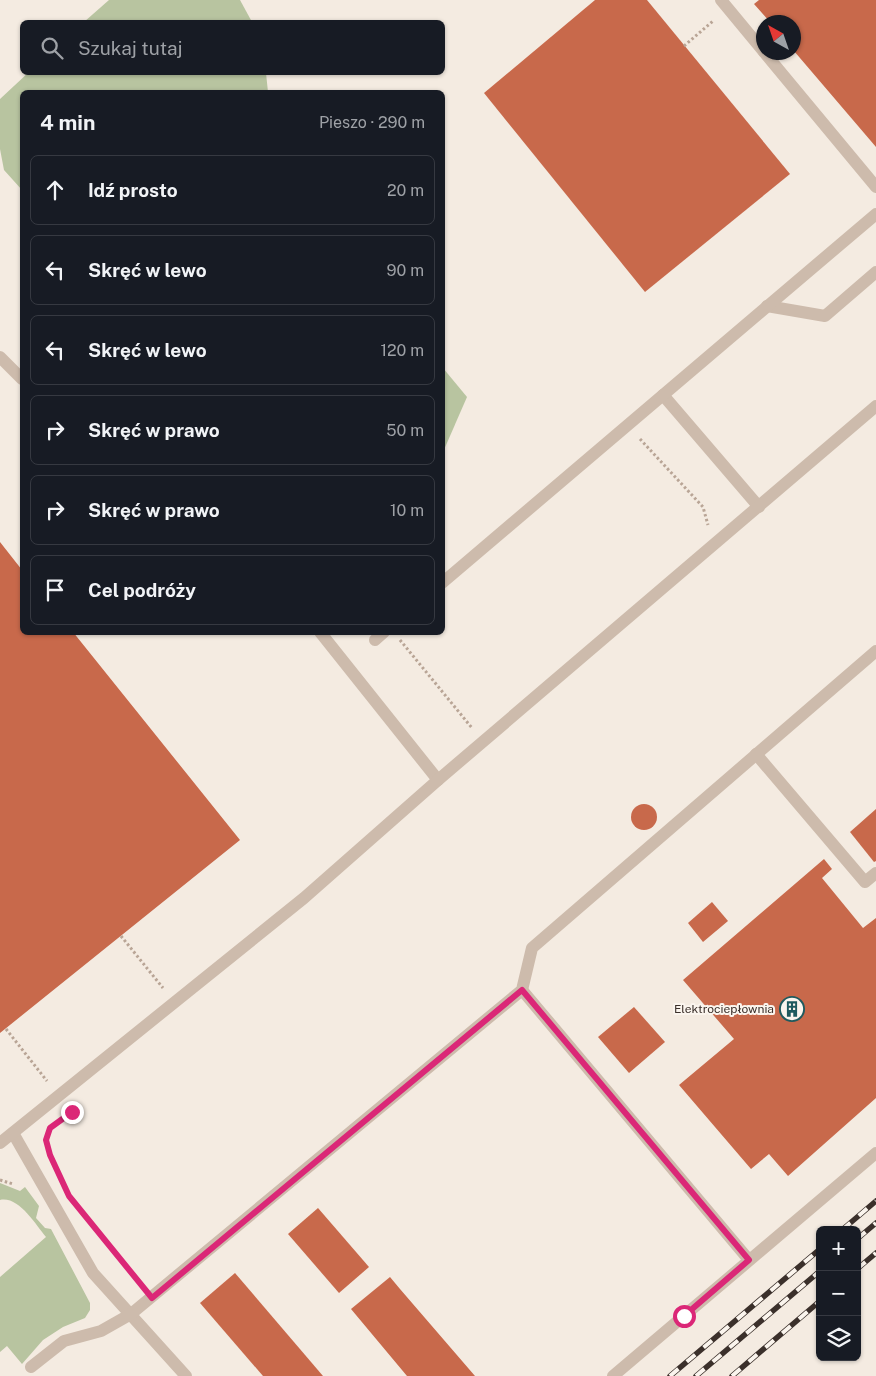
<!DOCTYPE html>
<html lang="pl">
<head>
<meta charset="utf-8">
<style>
	body { margin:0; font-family:"Public Sans",sans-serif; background:#20242c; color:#f1f3f6 }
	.controls { position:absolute; right:15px; bottom:15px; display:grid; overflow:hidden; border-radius:8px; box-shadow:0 1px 4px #0004 }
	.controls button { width:45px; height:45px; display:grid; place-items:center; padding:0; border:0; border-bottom:1px solid #363941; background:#171b24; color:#f1f3f6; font:25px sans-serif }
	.compass { position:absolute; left:756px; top:15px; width:45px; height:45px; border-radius:50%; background:#171b24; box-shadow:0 1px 4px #0004; rotate:320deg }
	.stop { position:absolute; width:15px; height:15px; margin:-11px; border:4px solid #db2777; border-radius:50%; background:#fff }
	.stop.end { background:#db2777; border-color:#fff; box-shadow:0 1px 5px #0008 }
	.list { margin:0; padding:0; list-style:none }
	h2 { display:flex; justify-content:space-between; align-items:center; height:65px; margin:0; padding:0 20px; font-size:21px }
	h2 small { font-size:16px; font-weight:400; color:#9ea1a6 }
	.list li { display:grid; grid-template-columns:32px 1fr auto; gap:15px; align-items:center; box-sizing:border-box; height:70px; margin:0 10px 10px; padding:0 10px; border:1px solid #363941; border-radius:8px }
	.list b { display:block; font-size:19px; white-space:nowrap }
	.list em { font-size:16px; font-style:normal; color:#9ea1a6 }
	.icon { flex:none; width:28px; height:28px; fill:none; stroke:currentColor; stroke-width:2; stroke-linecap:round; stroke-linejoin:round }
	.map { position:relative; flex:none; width:876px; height:1376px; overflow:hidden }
	.search { position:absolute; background:#171b24; box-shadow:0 1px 4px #0004; left:20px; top:20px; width:425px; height:55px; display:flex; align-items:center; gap:12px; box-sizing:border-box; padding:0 18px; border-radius:8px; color:#9ea1a6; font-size:19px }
	.panel { position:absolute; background:#171b24; box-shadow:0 1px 4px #0004; left:20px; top:90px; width:425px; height:545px; border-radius:8px }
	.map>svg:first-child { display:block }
</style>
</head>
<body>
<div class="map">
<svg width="876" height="1376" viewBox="0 0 876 1376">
	<rect width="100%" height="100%" fill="#f4ebe1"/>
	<!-- green -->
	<g fill="#b8c4a0">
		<path d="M109 0H240L252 22H84Z"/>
		<path d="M29 72 266 73 268 92H22V190L4 170 0 149V99Z"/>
		<path d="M443 368 467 397 443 452Z"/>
		<path d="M0 1183 20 1191 25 1187 39 1206 36 1218 45 1228 51 1229 90 1303V1310L85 1318 63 1327 43 1340 22 1364 7 1346 0 1352V1277L46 1237C35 1224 19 1196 0 1200Z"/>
	</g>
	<!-- building -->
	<g fill="#c8694b">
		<path d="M595 0H647L790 174 645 292 484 93Z"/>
		<path d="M759 0H876V147L794 51V22H770L754 4Z"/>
		<path d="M0 542 22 570V632H73L240 840 0 1033Z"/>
		<circle cx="644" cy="817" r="13"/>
		<path d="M876 809V861L874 862 850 832Z"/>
		<path d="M824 859 832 869 822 878 863 928 876 918V1098L788 1176 769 1154 751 1169 679 1085 734 1039 683 980Z"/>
		<path d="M712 902 728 921 703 942 688 923Z"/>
		<path d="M634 1007 665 1042 629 1073 598 1037Z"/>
		<path d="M318 1208 369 1267 339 1293 288 1234Z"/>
		<path d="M235 1273 323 1376H263L200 1303Z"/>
		<path d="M390 1277 400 1289 475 1376H407L351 1309Z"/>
	</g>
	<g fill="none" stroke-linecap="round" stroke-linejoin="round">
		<!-- path -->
		<g stroke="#b9a596" stroke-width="3" stroke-dasharray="2.5 2.5" stroke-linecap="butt">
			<path d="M684 46 713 21"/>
			<path d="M640 439 703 507 708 525"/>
			<path d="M400 640 472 728"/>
			<path d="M121 936 163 988"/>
			<path d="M6 1029 47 1081"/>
			<path d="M50 1128 46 1139 50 1156"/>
			<path d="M0 1180 13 1184"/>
			<path d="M84 1215 140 1284"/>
		</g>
		<!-- minor -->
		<g stroke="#cdbbac" stroke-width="12">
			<path d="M721 0 764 52"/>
			<path d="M764 52 876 187"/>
			<path d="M767 306 825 316 876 272"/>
			<path d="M0 357 22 379"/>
			<path d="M663 395 759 507"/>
			<path d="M442 583 876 214"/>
			<path d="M320 632 438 780"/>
			<path d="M375 640 384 632"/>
			<path d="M756 754 865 882 876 873"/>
			<path d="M522 990 749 1260"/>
			<path d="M13 1133 93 1273 186 1376"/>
			<path d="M0 1143 304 898 438 780 876 406"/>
			<path d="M31 1367 64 1341 101 1331 131 1314 522 990 532 948 876 651"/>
			<path d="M613 1376 876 1153"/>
		</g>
		<defs>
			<g id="rail">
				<path d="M842 1230 876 1201"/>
				<path d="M857 1239 876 1223"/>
				<path d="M857 1269 876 1253"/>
				<path d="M670 1376 820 1249"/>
				<path d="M696 1376 820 1271"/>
				<path d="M732 1376 820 1301"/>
			</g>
		</defs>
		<!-- rail casing -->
		<use href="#rail" stroke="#3b302b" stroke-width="5.5"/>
		<!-- rail -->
		<use href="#rail" stroke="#fbf5ee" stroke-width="4" stroke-dasharray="11" stroke-linecap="butt"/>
	</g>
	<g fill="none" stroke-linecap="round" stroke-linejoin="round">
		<!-- route -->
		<path stroke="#db2777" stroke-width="6" d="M72 1112 50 1128 46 1140 50 1155 69 1196 152 1298 522 990 749 1260 684 1316"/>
	</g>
	<!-- icons -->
	<defs>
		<symbol id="building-ring" viewBox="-11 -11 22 22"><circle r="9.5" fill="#fbf5ee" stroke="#1f5a5e" stroke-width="1.5"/><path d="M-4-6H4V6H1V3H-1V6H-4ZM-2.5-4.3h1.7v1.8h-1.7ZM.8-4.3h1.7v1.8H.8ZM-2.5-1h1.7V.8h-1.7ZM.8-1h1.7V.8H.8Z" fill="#1f5a5e"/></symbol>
	</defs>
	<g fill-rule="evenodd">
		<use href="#building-ring" x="778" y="995" width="28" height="28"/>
	</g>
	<g text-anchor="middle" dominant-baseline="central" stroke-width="4" stroke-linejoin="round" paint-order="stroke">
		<!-- poi labels -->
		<g font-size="12" fill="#3b302b" stroke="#fbf5ee" text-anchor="end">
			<text x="774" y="1009">Elektrociepłownia</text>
		</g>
	</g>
</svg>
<div class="controls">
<button>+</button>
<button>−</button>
<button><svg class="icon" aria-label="layers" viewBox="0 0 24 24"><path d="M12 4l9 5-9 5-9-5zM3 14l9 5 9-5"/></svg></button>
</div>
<svg class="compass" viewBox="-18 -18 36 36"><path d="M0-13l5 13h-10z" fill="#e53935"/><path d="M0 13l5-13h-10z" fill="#9ea1a6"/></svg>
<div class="stop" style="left:684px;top:1316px"></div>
<div class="stop end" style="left:72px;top:1112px"></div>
<div class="search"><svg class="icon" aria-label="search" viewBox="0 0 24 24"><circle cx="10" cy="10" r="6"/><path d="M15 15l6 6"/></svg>Szukaj tutaj</div>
<section class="panel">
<h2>4 min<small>Pieszo · 290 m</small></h2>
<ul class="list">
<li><svg class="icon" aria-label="ahead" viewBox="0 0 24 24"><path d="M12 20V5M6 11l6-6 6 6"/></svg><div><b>Idź prosto</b></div><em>20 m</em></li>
<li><svg class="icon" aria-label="left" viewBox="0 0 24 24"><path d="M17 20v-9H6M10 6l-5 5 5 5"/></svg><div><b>Skręć w lewo</b></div><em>90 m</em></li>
<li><svg class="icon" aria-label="left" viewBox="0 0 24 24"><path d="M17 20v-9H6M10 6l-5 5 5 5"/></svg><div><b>Skręć w lewo</b></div><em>120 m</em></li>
<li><svg class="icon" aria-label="right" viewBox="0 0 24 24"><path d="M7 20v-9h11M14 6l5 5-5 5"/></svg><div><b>Skręć w prawo</b></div><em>50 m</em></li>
<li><svg class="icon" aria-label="right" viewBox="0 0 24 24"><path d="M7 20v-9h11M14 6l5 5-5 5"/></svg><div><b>Skręć w prawo</b></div><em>10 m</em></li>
<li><svg class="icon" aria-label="arrive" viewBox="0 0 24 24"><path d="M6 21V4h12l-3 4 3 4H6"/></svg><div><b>Cel podróży</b></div></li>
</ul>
</section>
</div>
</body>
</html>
